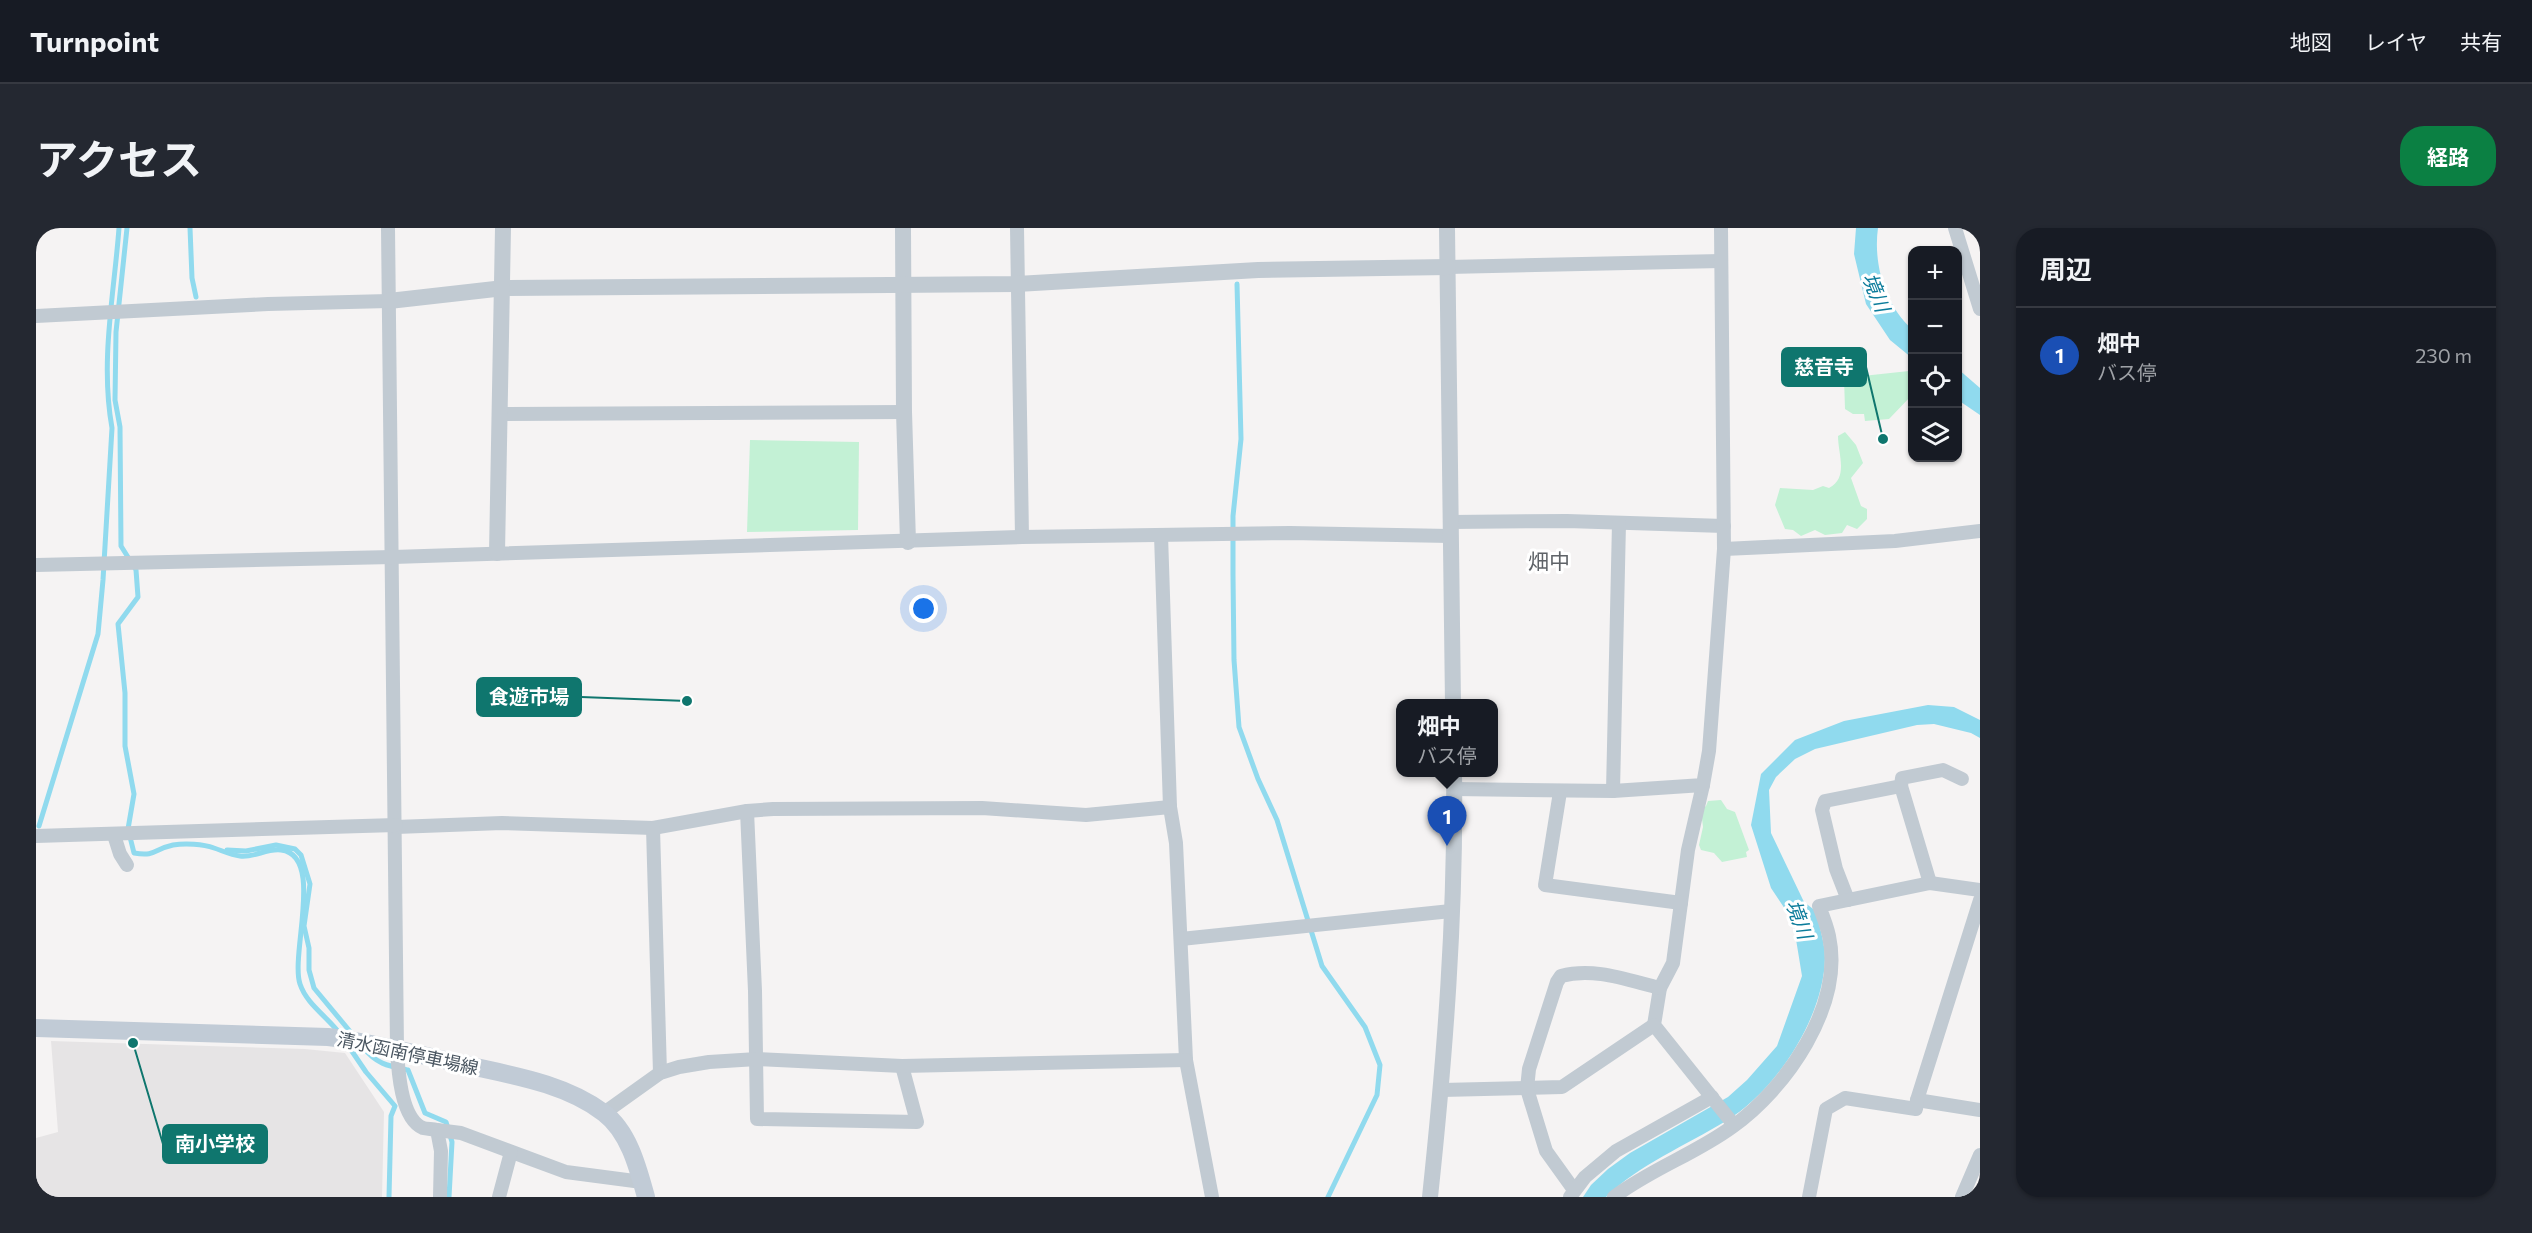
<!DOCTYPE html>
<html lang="ja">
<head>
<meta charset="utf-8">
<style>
	body { margin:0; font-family:Commissioner,"Noto Sans JP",sans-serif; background:#242831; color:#f1f3f6 }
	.controls { position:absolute; right:18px; top:18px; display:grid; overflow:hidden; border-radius:12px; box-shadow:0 2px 4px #0004 }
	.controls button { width:54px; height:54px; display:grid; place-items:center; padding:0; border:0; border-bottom:2px solid #363941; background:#171b24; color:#f1f3f6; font:30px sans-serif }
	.you { position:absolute; left:888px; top:381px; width:21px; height:21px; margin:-15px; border:4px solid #fff; border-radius:50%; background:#1a73e8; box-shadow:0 0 0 9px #1a73e833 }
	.badge { display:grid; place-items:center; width:39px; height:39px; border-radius:50%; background:#0b8043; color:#fff; font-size:20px; font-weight:700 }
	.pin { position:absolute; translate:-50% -50px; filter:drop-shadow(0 2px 3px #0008) }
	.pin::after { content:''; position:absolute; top:32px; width:21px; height:18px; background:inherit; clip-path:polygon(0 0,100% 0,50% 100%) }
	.popup { position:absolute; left:1360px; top:471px; width:102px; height:78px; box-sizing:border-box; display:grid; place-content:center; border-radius:12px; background:#171b24; filter:drop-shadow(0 2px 4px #0005); font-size:20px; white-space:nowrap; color:#9ea1a6 }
	.popup b { font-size:22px; color:#f1f3f6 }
	.popup::after { content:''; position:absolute; left:50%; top:100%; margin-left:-12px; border:12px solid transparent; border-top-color:#171b24 }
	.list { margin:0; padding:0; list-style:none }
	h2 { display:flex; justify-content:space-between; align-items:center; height:78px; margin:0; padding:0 24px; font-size:26px }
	h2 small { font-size:20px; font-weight:400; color:#9ea1a6 }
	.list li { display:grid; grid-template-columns:39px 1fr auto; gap:18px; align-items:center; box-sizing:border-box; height:96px; padding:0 24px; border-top:2px solid #363941 }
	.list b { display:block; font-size:22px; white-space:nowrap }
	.list p { margin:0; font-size:20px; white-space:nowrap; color:#9ea1a6 }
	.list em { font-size:20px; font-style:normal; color:#9ea1a6 }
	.icon { flex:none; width:33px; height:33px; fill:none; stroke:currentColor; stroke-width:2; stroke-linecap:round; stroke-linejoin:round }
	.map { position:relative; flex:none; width:1944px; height:969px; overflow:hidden; border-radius:24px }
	header { display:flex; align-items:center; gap:36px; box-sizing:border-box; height:84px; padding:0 30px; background:#171b24; border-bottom:2px solid #363941 }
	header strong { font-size:28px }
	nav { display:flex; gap:33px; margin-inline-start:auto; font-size:21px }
	.intro { display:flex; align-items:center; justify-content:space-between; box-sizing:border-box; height:144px; padding:0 36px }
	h1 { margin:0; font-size:42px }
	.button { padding:15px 27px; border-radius:24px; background:#0b8043; color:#fff; font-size:21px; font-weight:700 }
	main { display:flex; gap:36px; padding:0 36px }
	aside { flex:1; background:#171b24; border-radius:24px; box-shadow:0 2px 4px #0004 }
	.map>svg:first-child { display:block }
</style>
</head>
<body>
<header>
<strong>Turnpoint</strong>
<nav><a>地図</a><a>レイヤ</a><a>共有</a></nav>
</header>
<div class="intro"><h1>アクセス</h1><a class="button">経路</a></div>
<main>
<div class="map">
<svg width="1944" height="969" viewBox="0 0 1944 969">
	<rect width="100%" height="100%" fill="#f5f3f3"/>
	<!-- education -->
	<path fill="#e6e4e5" d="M15 813 269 821 309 825 348 884 346 969H0V910L22 904Z"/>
	<!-- green -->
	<g fill="#c3f1d5">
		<path d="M1873 143 1876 167 1853 191 1829 193 1828 186H1817L1809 181 1808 150Z"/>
		<path d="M1809 204 1820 217 1827 235 1815 250 1825 278 1831 281V291L1821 301 1811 297 1806 305 1789 307 1779 302 1765 308 1757 302 1749 301 1739 277 1744 260 1777 262 1787 258 1793 260C1813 250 1802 226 1802 208Z"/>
		<path d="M714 212 823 214 822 302 711 304Z"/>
		<path d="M1685 572 1691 581 1699 584 1713 622 1710 624 1711 629 1686 634 1678 625 1665 622 1663 617 1667 599 1665 582 1670 578 1672 573Z"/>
	</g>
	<!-- water -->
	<g fill="#90daee">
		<path d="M1820 0H1842C1837 36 1849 77 1876 101V130L1854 112 1830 76 1818 26Z"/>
		<path d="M1922 141 1944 160V187L1922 172Z"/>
		<path d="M1892 477 1918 479 1944 492V510L1935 505 1898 496 1881 497 1779 521 1759 531 1740 549 1733 562 1735 605 1768 674 1781 684C1783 699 1789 715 1789 730 1788 789 1740 863 1690 893 1649 918 1604 936 1570 969H1547L1555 957 1572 941 1594 925 1692 869 1711 852 1741 818 1766 748 1757 693 1735 660 1715 597 1725 546 1759 512 1808 493Z"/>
	</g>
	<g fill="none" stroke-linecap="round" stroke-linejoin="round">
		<!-- stream -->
		<g stroke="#90daee" stroke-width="5">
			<path d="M91 0 80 104 79 172 84 199 85 318 100 342 102 369 82 396 89 465V518L98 566 92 601 98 625C120 629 118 621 137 617 149 615 167 616 178 620 187 623 195 627 204 628 218 630 231 620 245 622 289 627 254 726 264 756 271 777 292 789 304 806"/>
			<path d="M154 0 156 50 160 69"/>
			<path d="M1201 56 1205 211 1197 288V347L1198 432 1203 499 1222 551 1241 592 1286 738 1329 799 1344 837 1341 867 1292 969"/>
			<path d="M3 598 62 406 67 352 76 200C64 133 78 67 83 0"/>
			<path d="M191 622 210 623 240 617 259 621 265 627 274 656 268 698 273 720V742L278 760 317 807"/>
			<path d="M311 816 330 844 359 878 355 888 353 969"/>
			<path d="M327 819C340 836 352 838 372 842L389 885 410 894 416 914 413 969"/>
		</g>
		<!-- minor -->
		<g stroke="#c1cad2" stroke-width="14">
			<path d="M352 0 361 821C362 842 365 891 387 900 391 901 397 901 401 902L405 923 404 969"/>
			<path d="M981 0 986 309"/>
			<path d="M1919 0 1944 81"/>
			<path d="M1412 39 1685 33"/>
			<path d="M0 88 232 76 353 73"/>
			<path d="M463 186 868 184"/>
			<path d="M1415 294 1531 293 1688 298"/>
			<path d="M1125 307 1134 579 1140 615 1150 832 1176 969"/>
			<path d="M1688 321 1859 313 1944 303"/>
			<path d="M0 337 357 329 986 309 1254 305 1414 308"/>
			<path d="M1667 557 1652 622 1637 735 1624 760 1618 797 1698 897"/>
			<path d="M1865 558 1894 655"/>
			<path d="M1418 561 1577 563 1667 557 1673 523 1688 321 1685 0"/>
			<path d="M1577 563 1583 295"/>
			<path d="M1524 564 1509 657 1645 675"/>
			<path d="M711 583 719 763 721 891 881 894 866 838"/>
			<path d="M360 599 466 595 617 600 711 583 737 581 946 580 1050 587 1134 579"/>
			<path d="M617 600 624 845"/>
			<path d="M78 607 84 626 91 637"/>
			<path d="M0 608 360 597"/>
			<path d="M1812 672 1800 641 1786 582 1789 573 1865 558 1866 550 1907 542 1926 551"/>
			<path d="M1145 711 1415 683"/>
			<path d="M1406 862 1526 859 1618 797"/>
			<path d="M1881 872 1944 882"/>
			<path d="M568 885 624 845 643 839 673 834 721 831 866 838 1150 832"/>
			<path d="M401 902 425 905 530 944 606 954"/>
			<path d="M1538 962 1510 923 1491 861 1493 841 1521 754 1525 748C1558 739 1591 752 1624 760"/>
			<path d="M463 969 475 924"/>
			<path d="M1534 969 1549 949 1580 923 1676 869"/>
			<path d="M1578 969C1615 941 1659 926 1696 899 1750 861 1808 778 1793 708 1791 698 1787 688 1783 678L1894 655 1944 662"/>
			<path d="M1773 969 1790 881 1809 870 1880 881 1881 872 1944 672"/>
			<path d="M1926 969 1944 927"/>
		</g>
		<!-- tertiary -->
		<g stroke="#c1cad2" stroke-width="16">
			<path d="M867 0 868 184 872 314"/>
			<path d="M1411 0 1417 476"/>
			<path d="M353 73 468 60 981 56 1222 42 1412 39"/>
			<path d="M461 325 467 0"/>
			<path d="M1394 969C1409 828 1420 686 1418 544"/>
		</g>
		<!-- secondary -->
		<path stroke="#c1cbd6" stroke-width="18" d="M0 800 292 809C334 814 375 825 417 834 467 846 526 853 568 885 593 904 602 940 610 969"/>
	</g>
	<g text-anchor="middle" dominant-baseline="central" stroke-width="6" stroke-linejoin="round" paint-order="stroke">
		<!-- street labels -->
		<g font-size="18" fill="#4a5661" stroke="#fff">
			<text transform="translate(372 825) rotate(12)">清水函南停車場線</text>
		</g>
		<!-- water labels -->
		<g font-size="20" font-style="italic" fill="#0c7c9b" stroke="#fff">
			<text transform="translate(1841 64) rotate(68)">境川</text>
			<text transform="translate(1764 691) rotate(70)">境川</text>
		</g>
		<!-- quarter labels -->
		<g font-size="21" fill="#5f6368" stroke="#fff">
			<text x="1513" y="332">畑中</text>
		</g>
	</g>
	<!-- callouts -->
	<path fill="none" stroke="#0f766e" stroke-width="2" d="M1847 211L1830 139M651 473L545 469M97 815L127 916"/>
	<g fill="#0f766e" stroke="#fff" stroke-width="2">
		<circle cx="1847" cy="211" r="6"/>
		<circle cx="651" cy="473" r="6"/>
		<circle cx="97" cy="815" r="6"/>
	</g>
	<g fill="#0f766e" stroke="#0f766e" stroke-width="2">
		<rect x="1746" y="120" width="84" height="38" rx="6"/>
		<rect x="441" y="450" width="104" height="38" rx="6"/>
		<rect x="127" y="897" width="104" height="38" rx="6"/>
	</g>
	<g font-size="20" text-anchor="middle" font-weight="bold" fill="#fff">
		<text x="1788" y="146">慈音寺</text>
		<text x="493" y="476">食遊市場</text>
		<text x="179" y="923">南小学校</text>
	</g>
</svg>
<div class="controls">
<button>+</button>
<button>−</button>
<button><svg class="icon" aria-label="locate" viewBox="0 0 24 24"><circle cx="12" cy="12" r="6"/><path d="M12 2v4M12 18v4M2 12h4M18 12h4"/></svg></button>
<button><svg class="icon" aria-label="layers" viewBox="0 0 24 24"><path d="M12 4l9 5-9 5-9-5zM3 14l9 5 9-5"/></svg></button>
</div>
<div class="you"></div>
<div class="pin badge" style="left:1411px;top:618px;background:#1a4fb4">1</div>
<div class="popup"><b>畑中</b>バス停</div>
</div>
<aside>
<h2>周辺<small></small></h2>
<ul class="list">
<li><span class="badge" style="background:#1a4fb4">1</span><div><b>畑中</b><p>バス停</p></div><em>230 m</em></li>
</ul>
</aside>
</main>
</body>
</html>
